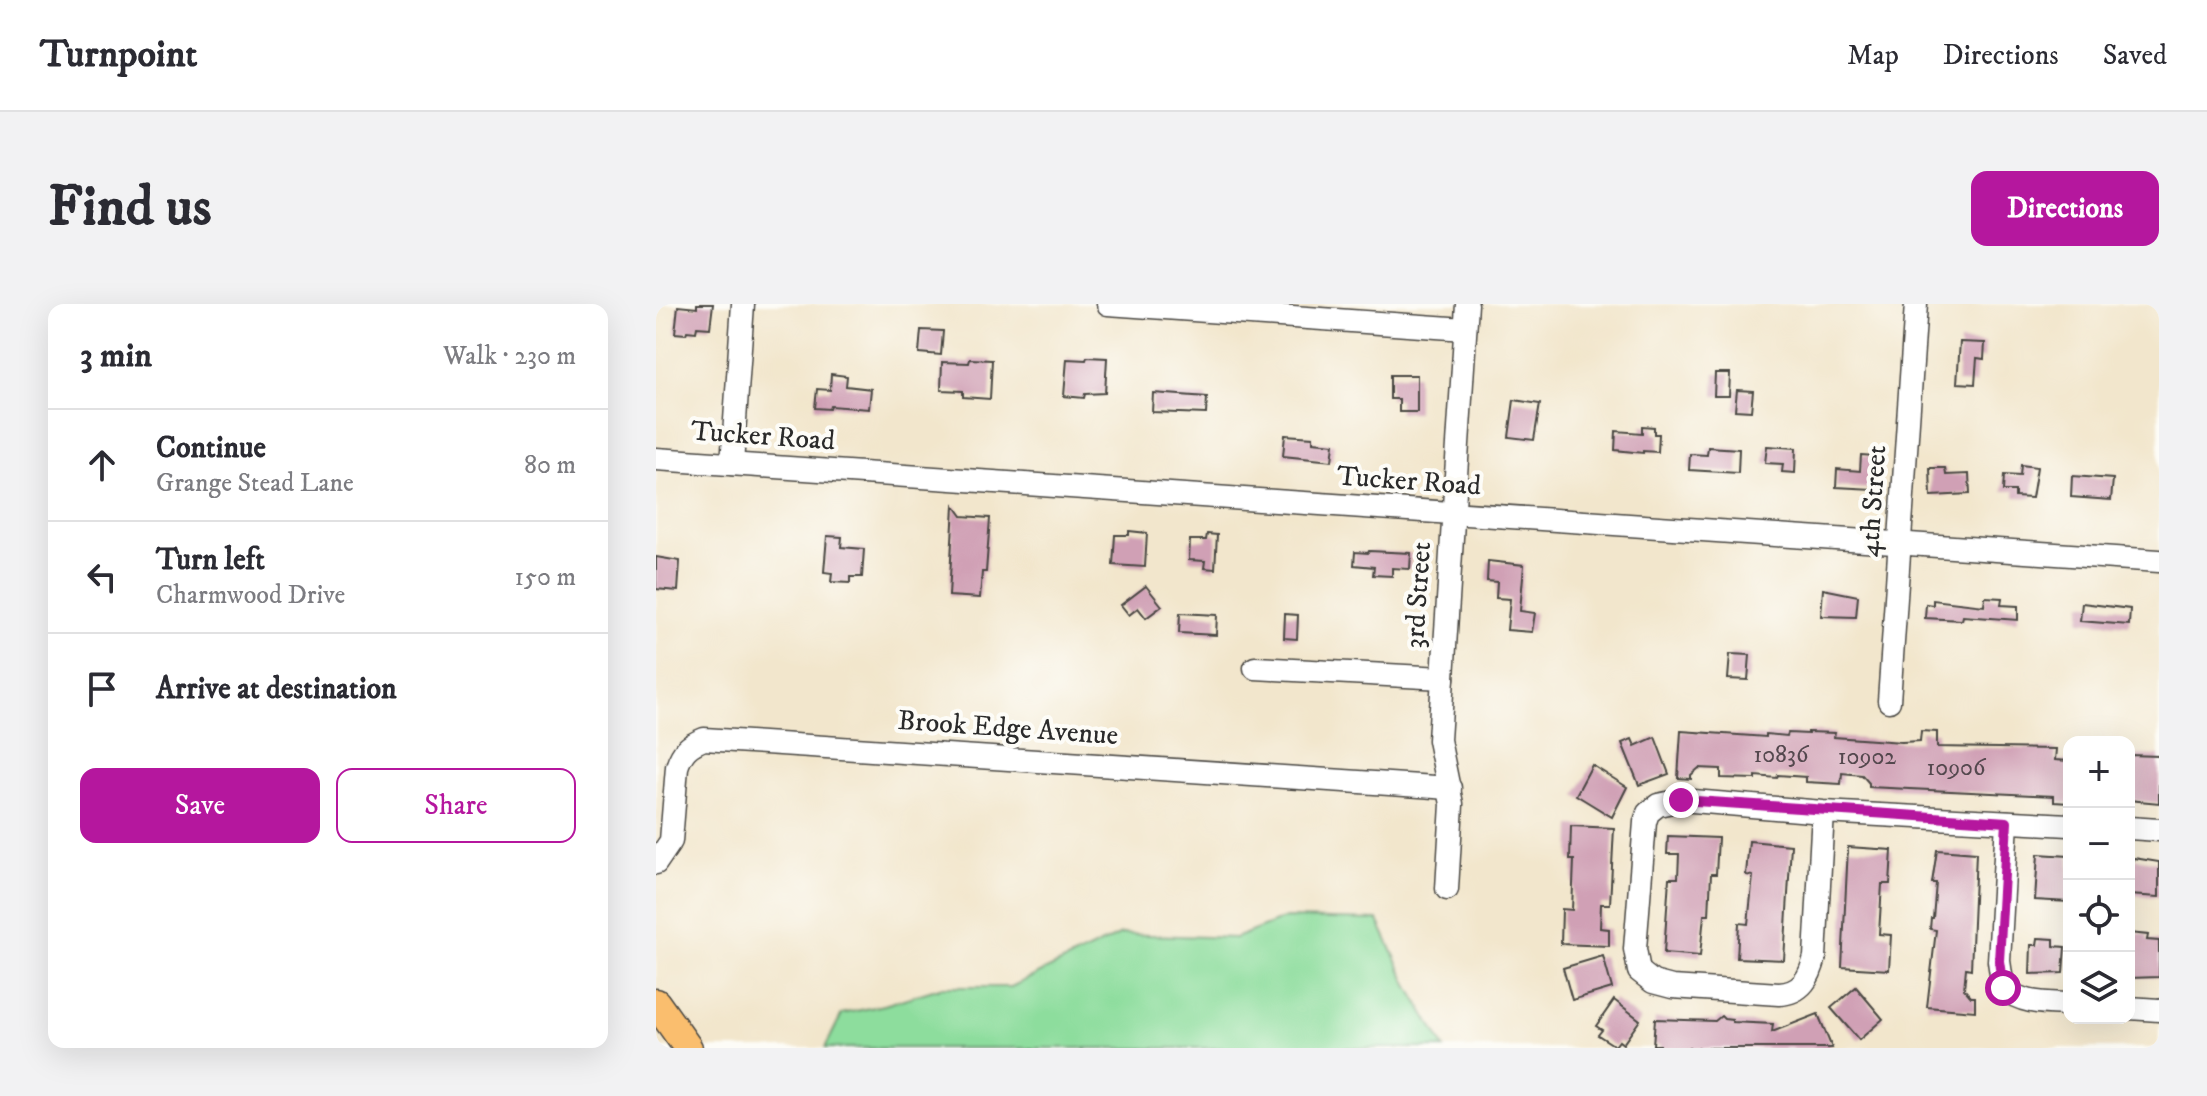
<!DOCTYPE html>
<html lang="en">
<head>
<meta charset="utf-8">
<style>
	body { margin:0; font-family:"IM FELL DW Pica",serif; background:#f2f2f3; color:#2b2b33 }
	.controls { position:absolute; right:24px; bottom:24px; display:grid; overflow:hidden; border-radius:16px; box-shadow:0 8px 32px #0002 }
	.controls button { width:72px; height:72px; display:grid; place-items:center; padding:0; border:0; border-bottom:2px solid #e1e1e2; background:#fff; color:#2b2b33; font:40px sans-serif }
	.stop { position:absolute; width:24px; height:24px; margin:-18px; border:6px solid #b5179e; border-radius:50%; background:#fff }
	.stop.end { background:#b5179e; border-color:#fff; box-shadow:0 2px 8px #0008 }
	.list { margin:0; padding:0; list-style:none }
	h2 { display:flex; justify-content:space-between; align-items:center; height:104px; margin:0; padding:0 32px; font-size:34px }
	h2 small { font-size:26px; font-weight:400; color:#7c7c81 }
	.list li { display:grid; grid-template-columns:52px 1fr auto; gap:24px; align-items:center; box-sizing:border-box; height:112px; padding:0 32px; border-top:2px solid #e1e1e2 }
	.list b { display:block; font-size:30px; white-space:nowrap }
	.list p { margin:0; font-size:26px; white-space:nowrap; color:#7c7c81 }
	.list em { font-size:26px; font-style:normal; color:#7c7c81 }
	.actions { display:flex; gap:16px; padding:24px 32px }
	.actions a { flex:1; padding:18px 0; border:2px solid #b5179e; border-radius:16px; text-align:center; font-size:28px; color:#b5179e }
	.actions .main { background:#b5179e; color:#fff }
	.icon { flex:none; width:44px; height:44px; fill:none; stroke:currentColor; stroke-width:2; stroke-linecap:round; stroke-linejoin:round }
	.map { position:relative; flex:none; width:1503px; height:744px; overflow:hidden; border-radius:16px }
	header { display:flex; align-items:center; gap:48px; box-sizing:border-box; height:112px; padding:0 40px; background:#fff; border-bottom:2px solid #e1e1e2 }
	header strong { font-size:38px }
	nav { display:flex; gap:44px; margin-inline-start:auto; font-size:28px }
	.intro { display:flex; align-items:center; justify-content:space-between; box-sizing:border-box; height:192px; padding:0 48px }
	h1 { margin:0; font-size:56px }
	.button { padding:20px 36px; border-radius:16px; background:#b5179e; color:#fff; font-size:28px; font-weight:700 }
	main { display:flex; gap:48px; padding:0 48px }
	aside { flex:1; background:#fff; border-radius:16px; box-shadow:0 8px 32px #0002 }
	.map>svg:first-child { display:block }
</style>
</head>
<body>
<header>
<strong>Turnpoint</strong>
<nav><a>Map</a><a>Directions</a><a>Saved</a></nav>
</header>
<div class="intro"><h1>Find us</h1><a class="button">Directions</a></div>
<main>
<aside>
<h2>3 min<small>Walk · 230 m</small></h2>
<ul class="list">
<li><svg class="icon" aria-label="ahead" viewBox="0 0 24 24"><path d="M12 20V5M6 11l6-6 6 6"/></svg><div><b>Continue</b><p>Grange Stead Lane</p></div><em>80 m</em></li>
<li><svg class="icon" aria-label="left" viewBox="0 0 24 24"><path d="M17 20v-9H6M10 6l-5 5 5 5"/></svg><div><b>Turn left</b><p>Charmwood Drive</p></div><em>150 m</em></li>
<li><svg class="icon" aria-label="arrive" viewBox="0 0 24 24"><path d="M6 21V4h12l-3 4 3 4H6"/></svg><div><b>Arrive at destination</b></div></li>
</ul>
<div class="actions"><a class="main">Save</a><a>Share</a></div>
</aside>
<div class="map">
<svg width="1503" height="744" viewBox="0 0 1503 744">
	<rect width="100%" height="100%" fill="#fdfcf7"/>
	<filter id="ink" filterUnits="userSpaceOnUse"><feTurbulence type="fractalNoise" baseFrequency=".0125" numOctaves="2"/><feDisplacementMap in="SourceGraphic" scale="16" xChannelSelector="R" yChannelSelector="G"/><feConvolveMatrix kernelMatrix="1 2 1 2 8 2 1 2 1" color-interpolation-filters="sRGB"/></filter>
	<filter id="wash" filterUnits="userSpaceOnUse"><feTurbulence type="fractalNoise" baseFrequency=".006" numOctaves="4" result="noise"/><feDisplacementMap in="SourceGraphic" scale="32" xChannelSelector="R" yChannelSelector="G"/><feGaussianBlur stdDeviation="1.8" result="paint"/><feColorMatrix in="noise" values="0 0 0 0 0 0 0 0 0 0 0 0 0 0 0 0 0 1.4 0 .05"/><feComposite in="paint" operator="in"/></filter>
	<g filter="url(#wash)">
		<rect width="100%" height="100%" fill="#f2e6cc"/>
		<!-- green -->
		<path fill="#8ddd9d" stroke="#5c8464" stroke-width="2" d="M630 614 722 616 752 681 788 744H169L186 710 228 701 287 683H355L465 630 579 634Z"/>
		<g id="blocks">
			<!-- building -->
			<g fill="#d0a0b5">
				<path d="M41 0H57L54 24 41 23 40 28 31 27 30 30 19 29 22 2 41 4Z"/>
				<path d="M265 26 287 27 285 51 263 49Z"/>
				<path d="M1304 38 1329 39 1328 55 1321 54 1319 80 1301 79Z"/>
				<path d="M431 53 451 54 449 89 429 90 428 94 408 92 411 55 430 56Z"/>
				<path d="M314 55 336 56 334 95 307 93V87L285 86 286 58 313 59Z"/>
				<path d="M1059 69H1074L1073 92H1058Z"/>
				<path d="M175 70 191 72 190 82 215 85 213 105 175 102 174 105 159 104 161 85 174 86Z"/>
				<path d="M734 71H761V108H743V95H734Z"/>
				<path d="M1081 86 1097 87 1095 107 1079 106Z"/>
				<path d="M497 89 551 93 550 110 496 108Z"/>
				<path d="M858 96 884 100 878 136 853 133Z"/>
				<path d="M986 122 998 123V130H1003L1002 148 987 147V149L959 146 960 127 986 129Z"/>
				<path d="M629 131 657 133V138L678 140 676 157 627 152Z"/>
				<path d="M1111 142 1140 144 1139 169 1126 168 1127 160 1109 159Z"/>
				<path d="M1052 143 1083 145 1082 169 1033 166 1034 150 1051 151Z"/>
				<path d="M1205 151 1218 152 1217 185 1180 183 1181 165 1204 167Z"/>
				<path d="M1365 161 1381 163 1376 194 1359 193V187H1347L1348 171 1364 172Z"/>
				<path d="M1274 164H1289L1290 171 1313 170 1314 190 1275 192Z"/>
				<path d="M1416 172 1457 175 1455 196 1415 193Z"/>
				<path d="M298 201 306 212 334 214 330 268H326L324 294 293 292Z"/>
				<path d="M473 227 491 229 489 263 457 261 459 231H473Z"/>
				<path d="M551 230 561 231 559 265 548 264 549 257 533 256 534 236H550Z"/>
				<path d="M171 232 186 233 185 243 208 245 206 273H194V279L175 278 176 269 168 268Z"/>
				<path d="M713 247 755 249 754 265 736 264V272L717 271 718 263 698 261 699 248 712 249Z"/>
				<path d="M0 253 24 257 22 287 0 285Z"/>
				<path d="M832 257 868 261 864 307 879 309 876 328 851 326 854 295 840 294 841 278 831 277Z"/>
				<path d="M490 282 506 302 490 314 482 304 473 311 465 301Z"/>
				<path d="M1167 285 1202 292 1200 313 1165 312Z"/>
				<path d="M1329 293 1346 294 1345 301 1362 302V316L1307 312 1306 316 1269 314 1270 300 1277 301V296L1328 302Z"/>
				<path d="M1426 299 1474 305 1473 321 1424 317Z"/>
				<path d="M524 309 561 311 560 331 523 329Z"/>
				<path d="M629 310 642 311 641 335 628 334Z"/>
				<path d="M1074 350 1094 351 1092 376 1072 375Z"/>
				<path d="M1025 427 1110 433V430L1131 432 1132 429 1152 430V428L1179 429 1178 433 1246 438 1264 437 1265 427 1281 428V443L1400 445 1399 456 1413 457V499L1398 498V492L1213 483V479L1206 471 1186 469 1185 480 1150 478V473L1122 471 1121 474 1100 472V475L1065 474V465L1043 464 1035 471V475L1022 474Z"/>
				<path d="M999 433 1013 470 983 481 966 439 976 435 979 442Z"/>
				<path d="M1473 451 1503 452V499L1473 496Z"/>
				<path d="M936 461 971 483 956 513 920 491Z"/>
				<path d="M915 522 958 524 954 600H945L944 624 953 625V642L905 640 906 605 916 606 918 556H914Z"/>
				<path d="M1012 532 1062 534 1060 570H1055L1053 611H1048L1044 652 1008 649 1013 574H1022L1023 550H1011Z"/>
				<path d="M1093 537 1135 541 1128 656 1081 654 1083 619 1092 620 1097 572 1090 571Z"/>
				<path d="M1192 543 1236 546 1234 580H1226L1223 630 1235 631 1233 666 1186 663Z"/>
				<path d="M1281 546 1320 549 1315 665 1310 664 1308 685 1315 693H1319V707L1271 703 1280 626 1274 625 1275 614H1277L1280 579H1276Z"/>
				<path d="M1382 550 1413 552V598L1379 596Z"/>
				<path d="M1478 554 1503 558V593L1473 591V557H1477Z"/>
				<path d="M1473 629 1492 631 1491 636 1503 637V673L1473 674Z"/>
				<path d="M1382 634 1398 635V642L1409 643 1407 669 1374 670 1375 641H1381Z"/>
				<path d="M947 652 956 684 916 696 907 664Z"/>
				<path d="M1200 683 1227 715 1203 736 1175 704Z"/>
				<path d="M958 696 984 716 967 740 963 737 959 742 942 731 946 726 940 722Z"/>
				<path d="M1162 710 1176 744H1004V741H997L999 715 1059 717 1065 712 1068 715 1076 716V718L1117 720 1116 728Z"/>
			</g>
		</g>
	</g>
	<g filter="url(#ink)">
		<use href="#blocks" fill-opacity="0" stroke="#494743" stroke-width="2"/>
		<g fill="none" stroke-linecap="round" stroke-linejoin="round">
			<defs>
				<g id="minor">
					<path d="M452 0 809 25"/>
					<path d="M0 155 1503 257"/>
					<path d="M76 160 87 0"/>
					<path d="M599 364 787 374"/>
					<path d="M1233 397 1260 0"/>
					<path d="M1167 508 1159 653C1154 673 1146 689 1123 690L1016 683 997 678 983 667 979 645 989 518 992 509 1002 501 1025 496 1167 508 1413 521"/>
					<path d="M1351 518 1343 657 1347 684C1366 700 1389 699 1413 700"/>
					<path d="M1473 524 1503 526"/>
					<path d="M0 559 15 537 21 463C26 447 33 441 48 435L794 484"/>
					<path d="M791 585 796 500 783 436 811 0"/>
					<path d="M1473 704 1503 706"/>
				</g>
				<path id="major" d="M0 699 32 744"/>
			</defs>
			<!-- minor casing -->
			<use href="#minor" stroke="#494743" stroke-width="25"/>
			<!-- major casing -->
			<use href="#major" stroke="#494743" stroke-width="31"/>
			<!-- minor -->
			<use href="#minor" stroke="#fff" stroke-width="22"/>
			<!-- major -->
			<use href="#major" stroke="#fabe6e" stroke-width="28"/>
		</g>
	</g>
	<g fill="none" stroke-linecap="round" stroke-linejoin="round" filter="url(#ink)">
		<!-- route -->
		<path stroke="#b5179e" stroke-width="10" d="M1025 496 1351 518 1343 657 1347 684"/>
	</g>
	<g text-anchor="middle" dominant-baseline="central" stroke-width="8" stroke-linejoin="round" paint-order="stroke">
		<!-- number labels -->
		<g font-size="24" fill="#54484e">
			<text x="1125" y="451">10836</text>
			<text x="1211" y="453">10902</text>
			<text x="1300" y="464">10906</text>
		</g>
		<!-- street labels -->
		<g font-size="28" fill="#2b2b2b" stroke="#fdfcf7">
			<text transform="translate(107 132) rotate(4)">Tucker Road</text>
			<text transform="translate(753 177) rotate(4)">Tucker Road</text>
			<text transform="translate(1217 197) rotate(-86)">4th Street</text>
			<text transform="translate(762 291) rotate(-86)">3rd Street</text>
			<text transform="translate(352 424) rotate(4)">Brook Edge Avenue</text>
		</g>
	</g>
</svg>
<div class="controls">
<button>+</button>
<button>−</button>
<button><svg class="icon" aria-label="locate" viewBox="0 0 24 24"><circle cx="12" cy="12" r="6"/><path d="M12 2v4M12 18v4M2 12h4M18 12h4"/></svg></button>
<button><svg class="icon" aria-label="layers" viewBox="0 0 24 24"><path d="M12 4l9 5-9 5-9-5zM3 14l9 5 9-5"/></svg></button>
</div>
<div class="stop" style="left:1347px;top:684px"></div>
<div class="stop end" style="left:1025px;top:496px"></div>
</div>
</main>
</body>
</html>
